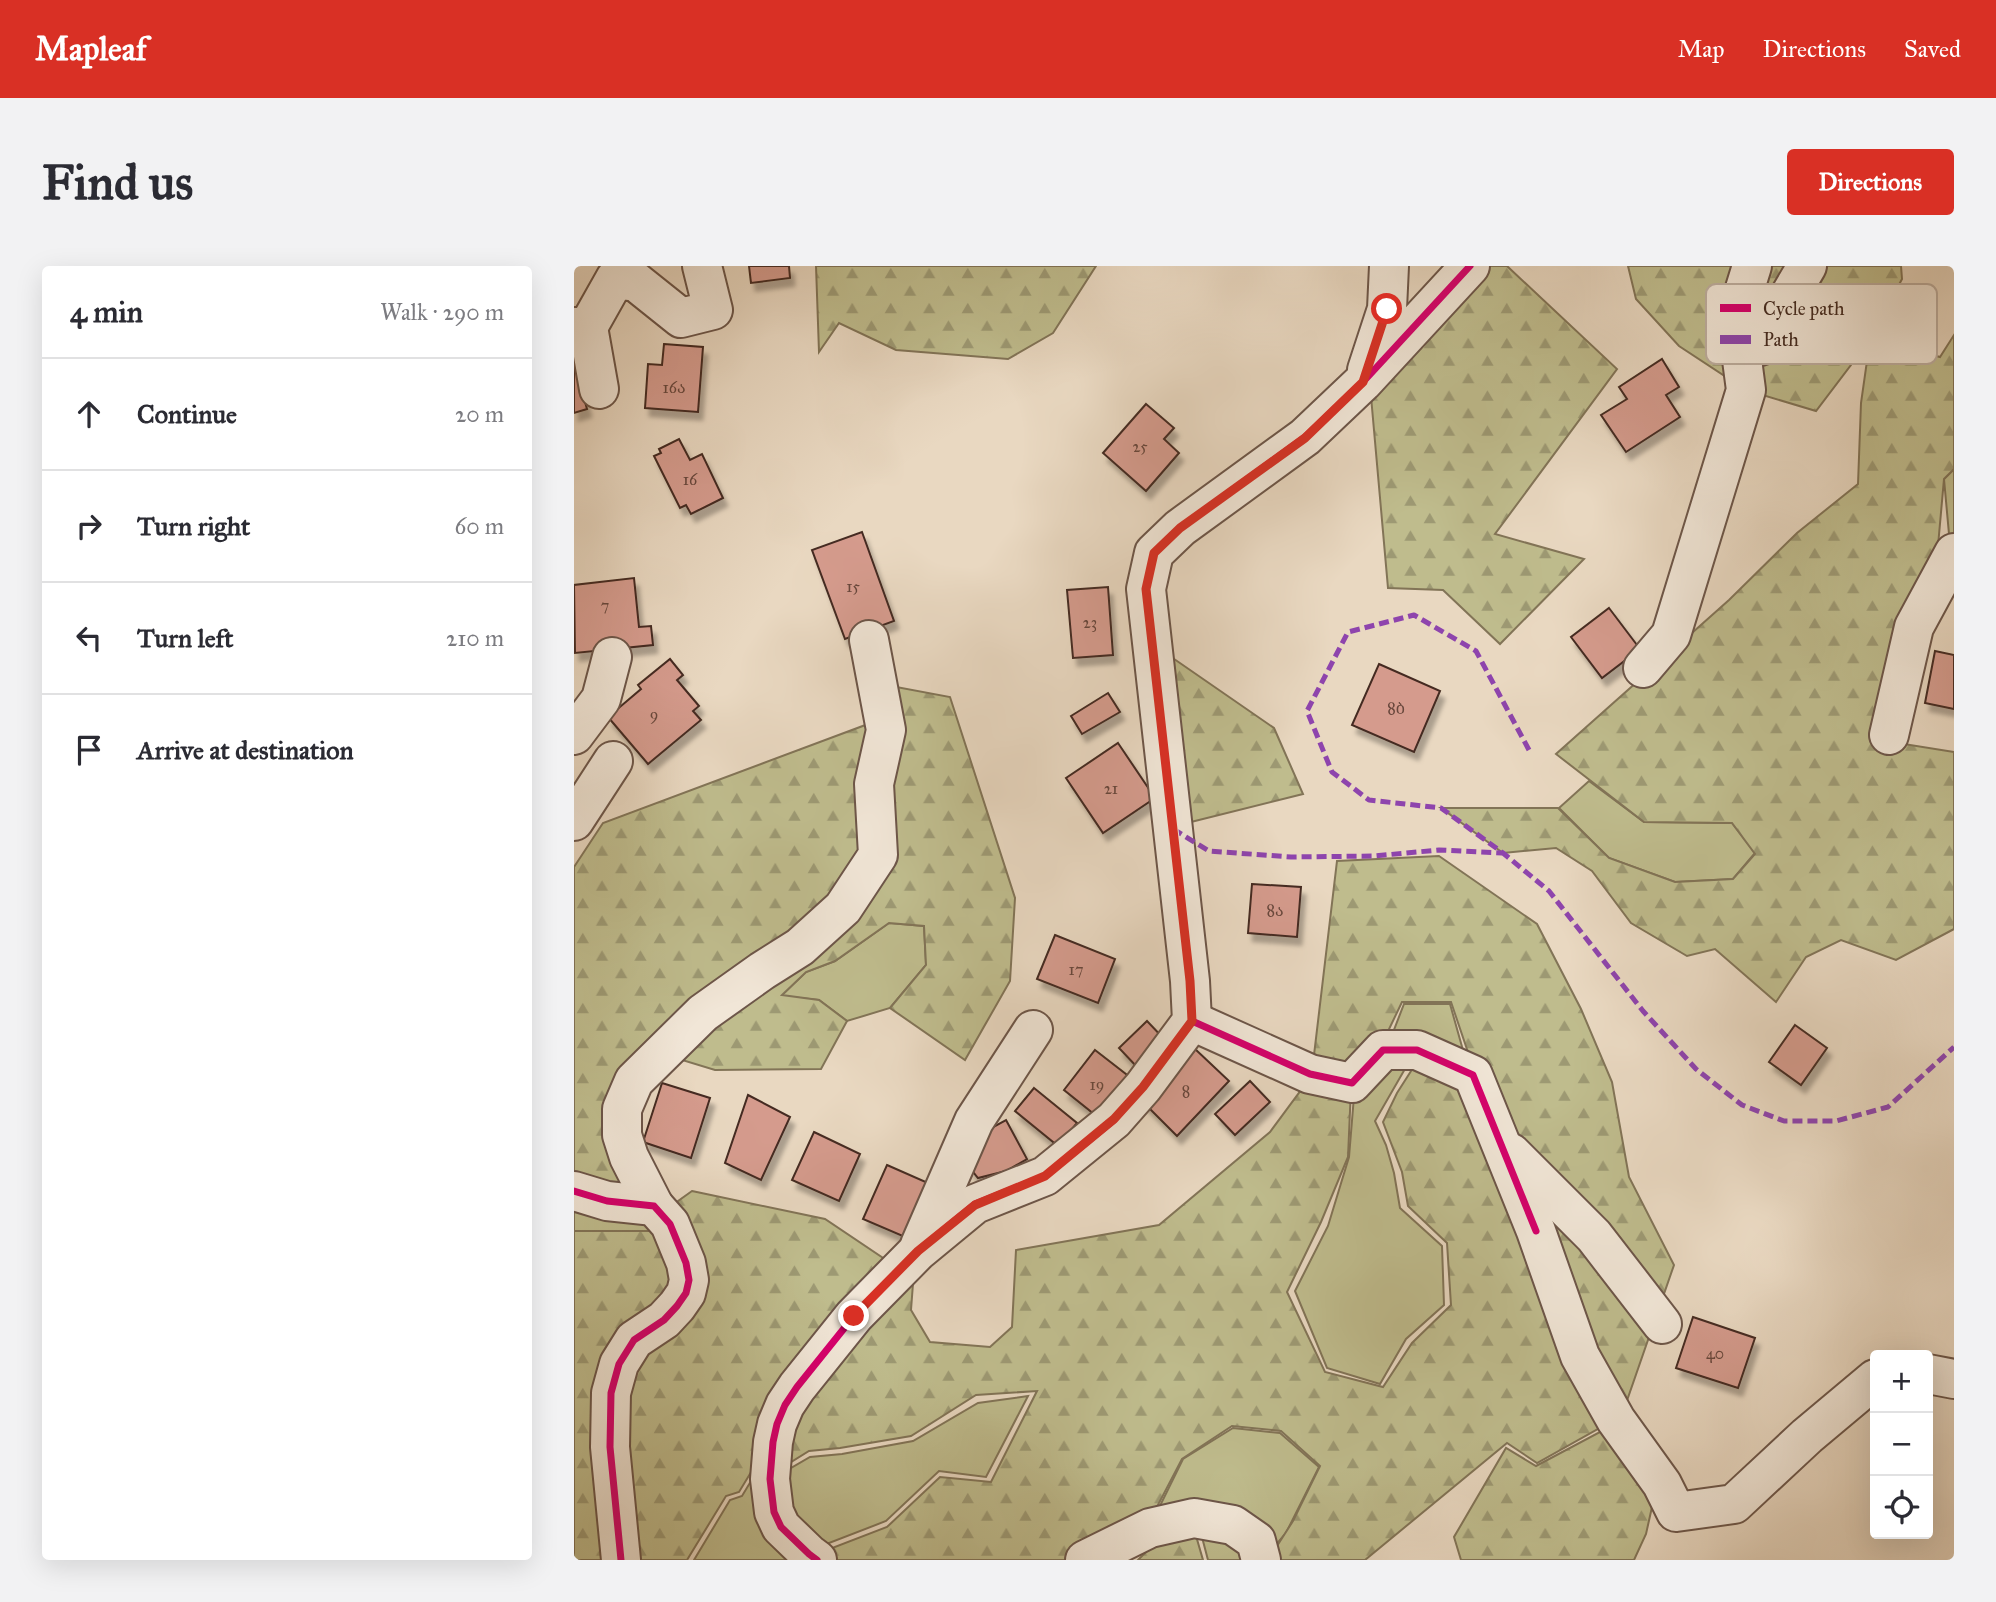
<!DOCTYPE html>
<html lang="en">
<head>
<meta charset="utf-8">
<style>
	body { margin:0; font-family:"IM FELL Great Primer","Noto Serif Georgian",serif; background:#f2f2f3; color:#2b2b33 }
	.controls { position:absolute; right:21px; bottom:21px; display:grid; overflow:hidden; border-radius:7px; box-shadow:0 7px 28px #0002 }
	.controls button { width:63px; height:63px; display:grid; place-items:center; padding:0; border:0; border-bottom:2px solid #e1e1e2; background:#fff; color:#2b2b33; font:35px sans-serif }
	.stop { position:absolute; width:21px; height:21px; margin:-16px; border:5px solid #d93025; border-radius:50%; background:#fff }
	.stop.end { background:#d93025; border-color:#fff; box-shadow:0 2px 7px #0008 }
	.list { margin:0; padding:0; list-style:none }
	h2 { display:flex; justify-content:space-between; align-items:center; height:91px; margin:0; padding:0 28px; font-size:30px }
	h2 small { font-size:23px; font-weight:400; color:#7c7c81 }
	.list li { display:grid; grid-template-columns:46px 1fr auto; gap:21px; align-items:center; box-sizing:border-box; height:112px; padding:0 28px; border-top:2px solid #e1e1e2 }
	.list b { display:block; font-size:26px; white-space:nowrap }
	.list em { font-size:23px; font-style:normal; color:#7c7c81 }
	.icon { flex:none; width:38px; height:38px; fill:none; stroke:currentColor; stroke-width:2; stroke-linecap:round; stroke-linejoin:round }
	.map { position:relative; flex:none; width:1380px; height:1294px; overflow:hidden; border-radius:7px }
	header { display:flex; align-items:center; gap:42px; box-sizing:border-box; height:98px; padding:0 35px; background:#d93025; color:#fff }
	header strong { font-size:33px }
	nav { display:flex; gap:38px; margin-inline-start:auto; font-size:24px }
	.intro { display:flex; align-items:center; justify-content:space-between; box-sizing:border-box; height:168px; padding:0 42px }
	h1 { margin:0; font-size:49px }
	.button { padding:18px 32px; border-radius:7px; background:#d93025; color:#fff; font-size:24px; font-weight:700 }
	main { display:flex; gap:42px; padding:0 42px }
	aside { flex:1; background:#fff; border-radius:7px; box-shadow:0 7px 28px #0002 }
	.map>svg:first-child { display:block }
</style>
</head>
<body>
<header>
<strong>Mapleaf</strong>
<nav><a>Map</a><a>Directions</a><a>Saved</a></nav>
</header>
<div class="intro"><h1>Find us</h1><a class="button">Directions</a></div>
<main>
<aside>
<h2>4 min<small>Walk · 290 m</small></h2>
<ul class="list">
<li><svg class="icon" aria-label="ahead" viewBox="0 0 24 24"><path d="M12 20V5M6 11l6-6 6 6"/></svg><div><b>Continue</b></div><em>20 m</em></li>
<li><svg class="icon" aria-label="right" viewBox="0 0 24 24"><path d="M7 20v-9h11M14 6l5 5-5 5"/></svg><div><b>Turn right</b></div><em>60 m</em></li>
<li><svg class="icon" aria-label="left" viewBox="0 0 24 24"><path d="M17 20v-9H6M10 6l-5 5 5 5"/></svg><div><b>Turn left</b></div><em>210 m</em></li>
<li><svg class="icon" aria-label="arrive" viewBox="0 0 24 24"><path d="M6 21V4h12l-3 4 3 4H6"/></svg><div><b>Arrive at destination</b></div></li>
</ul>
</aside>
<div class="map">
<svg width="1380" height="1294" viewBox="0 0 1380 1294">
	<defs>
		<pattern id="forest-firs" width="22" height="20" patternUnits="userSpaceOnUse" patternTransform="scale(1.75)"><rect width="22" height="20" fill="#bfbc8d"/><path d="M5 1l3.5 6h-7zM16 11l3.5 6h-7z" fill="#9d9973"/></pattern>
		<filter id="shadow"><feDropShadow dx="4.5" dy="8" stdDeviation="2" flood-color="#0004"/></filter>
	</defs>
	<rect width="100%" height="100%" fill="#e9d8c1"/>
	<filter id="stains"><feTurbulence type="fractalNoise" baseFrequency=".00286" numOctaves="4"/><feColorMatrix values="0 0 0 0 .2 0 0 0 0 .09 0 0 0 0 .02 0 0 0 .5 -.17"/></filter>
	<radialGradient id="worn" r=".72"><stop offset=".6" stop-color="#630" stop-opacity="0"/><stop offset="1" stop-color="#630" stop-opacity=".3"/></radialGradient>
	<!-- green -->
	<g fill="#bfbc8d" stroke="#827457" stroke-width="2">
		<path d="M1380 203V274L1376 279 1370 213Z"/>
		<path d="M1015 515 1070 556 1158 557 1181 587 1159 613 1101 616 1035 592 985 542Z"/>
		<path d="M315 657 350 660 352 699 316 742 273 755 245 734 207 730 232 706 261 695Z"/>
		<path d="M830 738H876L894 802 843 782 801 855 812 879 820 907 826 942 868 980 870 1039 832 1073 806 1118 753 1102 721 1025 754 960 775 891 781 818 811 787Z"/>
		<path d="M0 925 80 940 78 965H0Z"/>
		<path d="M454 1130 412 1211 365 1205 312 1255 237 1284 200 1212 236 1191 268 1188 339 1175 404 1137Z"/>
		<path d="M659 1162 706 1167 745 1201 712 1267 690 1293 686 1274 578 1256 609 1193Z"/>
		<path d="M197 1182 237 1294H120L156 1234 168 1230Z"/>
		<path d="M624 1256 684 1294H634Z"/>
	</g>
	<!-- forest -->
	<g fill="url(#forest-firs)" stroke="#827457" stroke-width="2">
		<path d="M242 0H522L479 67 434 93 322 84 265 57 245 86Z"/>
		<path d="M898 0H933L1043 103 921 268 1010 293 926 378 869 324 814 322 796 119Z"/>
		<path d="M1054 0H1327L1328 13 1297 72 1366 91 1380 69V203L1370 213 1363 291 1311 475 1380 486V663L1322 694 1267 674 1232 691 1202 736 1141 683 1113 690 1057 657 1018 605 982 582 929 587 867 542H984L1035 592 1101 616 1159 613 1181 588 1158 557 1070 556 982 488 1155 334 1223 267 1284 218 1287 137 1296 74 1242 145 1172 124 1105 80 1062 33Z"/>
		<path d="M590 386 700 462 729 528 613 557Z"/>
		<path d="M285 414 376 431 441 632 436 715 391 794 316 742 352 699 350 660 315 657 261 695 232 706 208 729 245 734 273 755 247 803 141 804 69 782 57 927 0 910V601L29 557 294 458Z"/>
		<path d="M865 590 963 658 1007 743 1038 816 1055 911 1100 999 1049 1146 902 810 877 736H828L806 782 777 815 738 806 763 595Z"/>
		<path d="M846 791 894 815 1038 1155 963 1197 933 1177 791 1294H694L719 1255 746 1200 707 1165 658 1160 608 1193 573 1260 504 1291 491 1294H247L240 1289 313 1261 366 1211 417 1216 463 1125 402 1129 337 1170 266 1182 235 1185 201 1206 205 1177 341 991 337 1044 356 1076 416 1081 438 1061 442 984 585 959 696 866 736 812 777 822 774 891 747 956 713 1026 751 1106 809 1121 838 1077 877 1039 873 977 834 940 828 906 809 856 823 827Z"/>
		<path d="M118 925 251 953 321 1000 196 1175 165 1226 152 1230 113 1294H0V965H78L86 948Z"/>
		<path d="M1039 1159 1082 1223 1072 1268 1060 1294H887L880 1271 932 1182 962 1200Z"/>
		<path d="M618 1256 629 1294H564L574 1284Z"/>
	</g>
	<!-- building -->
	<g fill="#d59b8d" stroke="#442b21" stroke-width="2" filter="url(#shadow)">
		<path d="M175 0H215L216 12 177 17Z"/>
		<path d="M90 78 129 81 124 146 71 142 74 98 88 99Z"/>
		<path d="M1088 93 1105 121 1092 129 1106 151 1052 186 1027 149 1053 133 1045 121Z"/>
		<path d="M0 97 13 143 0 147Z"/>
		<path d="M572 138 600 162 590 173 605 187 572 225 529 187Z"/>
		<path d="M105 173 116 194 128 188 149 232 117 248 112 239 106 242 80 190 87 187 85 183Z"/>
		<path d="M288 266 320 355 271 373 238 284Z"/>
		<path d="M60 312 65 361 77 360 79 379 1 387 0 319Z"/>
		<path d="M534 321 539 389 499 392 493 324Z"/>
		<path d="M1035 342 1066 383 1028 412 997 371Z"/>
		<path d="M1361 385 1380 389V443L1351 437Z"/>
		<path d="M96 393 109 409 103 414 125 440 119 445 127 454 74 498 34 451 67 423 64 419Z"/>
		<path d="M805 398 866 425 840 486 778 459Z"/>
		<path d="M534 427 546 446 508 468 497 450Z"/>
		<path d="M544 477 581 532 529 567 492 512Z"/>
		<path d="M678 618 727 621 723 671 674 667Z"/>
		<path d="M481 669 541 693 524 737 463 713Z"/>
		<path d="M573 755 592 775 564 802 545 782Z"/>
		<path d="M1221 759 1253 782 1227 819 1195 796Z"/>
		<path d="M620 782 655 815 603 870 568 835Z"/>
		<path d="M521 784 557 812 525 852 490 824Z"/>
		<path d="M676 815 696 836 661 869 641 848Z"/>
		<path d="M88 817 136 832 117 892 69 876Z"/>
		<path d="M460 822 503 857 484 880 441 845Z"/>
		<path d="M174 829 216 851 187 914 151 897Z"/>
		<path d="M432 854 453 893 432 905 404 912 396 902 410 866Z"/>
		<path d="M240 866 286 888 265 935 218 914Z"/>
		<path d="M313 899 354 917 331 971 289 953Z"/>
		<path d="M1119 1051 1181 1072 1164 1122 1102 1102Z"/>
	</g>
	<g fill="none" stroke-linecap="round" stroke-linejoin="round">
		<defs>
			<g id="minor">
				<path d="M1178 0 1156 71 1167 86 1186 80 1233 0"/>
				<path d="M0 61H14L41 13 62 16 107 52 139 44 128 0"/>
				<path d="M14 61 25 123"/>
				<path d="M793 104 813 43 815 0"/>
				<path d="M1069 402 1097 369 1172 124 1167 86"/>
				<path d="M0 469 27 433 38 391"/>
				<path d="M1315 469 1340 361 1380 287"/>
				<path d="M0 555 39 495"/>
				<path d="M618 755 736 808 778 817 809 784H843L899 809 962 965 1006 1090 1042 1154 1088 1218 1102 1246 1160 1238 1233 1170 1301 1113"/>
				<path d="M937 887 1020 970 1088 1058"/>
				<path d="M0 925 33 935 80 940 96 958 112 997 115 1014 112 1027 103 1040 90 1054 60 1074 45 1098 37 1127 36 1181 47 1294"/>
				<path d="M80 940 55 891 48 869V843L60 815 129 747 188 705 226 681 269 642 304 589 300 518 312 464 295 374"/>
				<path d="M346 979 400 855 459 764"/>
				<path d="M1354 1108 1380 1113"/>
				<path d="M243 1294 235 1288 207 1261 200 1246 196 1213 199 1176 203 1158 211 1139 223 1121 280 1050 344 985 401 938 471 910 540 854 569 821 618 755 616 715 572 323 580 287 606 262 731 171 789 116 896 0"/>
				<path d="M511 1294 576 1262 620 1252 659 1259 682 1275 687 1294"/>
			</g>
		</defs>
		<!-- minor casing -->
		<use href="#minor" stroke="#6d5649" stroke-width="42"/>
		<!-- minor -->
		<use href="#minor" stroke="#f1e6d7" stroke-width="38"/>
		<!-- quiet -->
		<g stroke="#8e44ad" stroke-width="5" stroke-dasharray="10 5" stroke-linecap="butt">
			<path d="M955 484 902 385 840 349 774 366 733 445 758 506 795 534 867 542 929 587 975 625 1069 745 1122 803 1168 839 1210 855H1262L1314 841 1380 781"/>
			<path d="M599 563 635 585 717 591 800 590 865 584 928 587"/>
		</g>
		<defs>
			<g id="cycleway">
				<path d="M618 755 736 808 778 817 809 784H843L899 809 962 965"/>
				<path d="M0 925 33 935 80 940 96 958 112 997 115 1014 112 1027 103 1040 90 1054 60 1074 45 1098 37 1127 36 1181 47 1294"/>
				<path d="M243 1294 235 1288 207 1261 200 1246 196 1213 199 1176 203 1158 211 1139 223 1121 280 1050 344 985 401 938 471 910 540 854 569 821 618 755 616 715 572 323 580 287 606 262 731 171 789 116 896 0"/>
			</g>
		</defs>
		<!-- cycleway casing -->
		<use href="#cycleway" stroke="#f1e6d7" stroke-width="11"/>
		<!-- cycleway -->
		<use href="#cycleway" stroke="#d6006c" stroke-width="7"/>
	</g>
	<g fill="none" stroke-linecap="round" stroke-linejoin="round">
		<!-- route -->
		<path stroke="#d93025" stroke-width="9" d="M280 1050 344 985 401 939 471 910 540 853 569 821 618 755 616 715 572 323 580 287 606 262 731 172 789 116 813 43"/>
	</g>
	<g text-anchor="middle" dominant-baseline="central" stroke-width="5" stroke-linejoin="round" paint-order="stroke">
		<!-- number labels -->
		<g font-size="16" fill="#68473c">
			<text x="100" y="121">16ა</text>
			<text x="566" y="180">25</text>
			<text x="116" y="213">16</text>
			<text x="279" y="320">15</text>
			<text x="31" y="339">7</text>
			<text x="516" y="356">23</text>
			<text x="822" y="442">8ბ</text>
			<text x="80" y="448">9</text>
			<text x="537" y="522">21</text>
			<text x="701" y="644">8ა</text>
			<text x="502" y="703">17</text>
			<text x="523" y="818">19</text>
			<text x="612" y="825">8</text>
			<text x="1141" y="1087">40</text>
		</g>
	</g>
	<!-- legend -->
	<rect x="1132" y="18" width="231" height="80" rx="10" fill="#f1e6d7" stroke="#bdaea0" stroke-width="2"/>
	<rect x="1146" y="38" width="31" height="8" fill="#d6006c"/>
	<rect x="1146" y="69" width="31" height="9" fill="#8e44ad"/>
	<g font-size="19" fill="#442b21">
		<text x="1189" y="49">Cycle path</text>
		<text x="1189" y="80">Path</text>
	</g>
	<rect width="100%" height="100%" filter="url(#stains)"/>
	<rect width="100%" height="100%" fill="url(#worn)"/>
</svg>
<div class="controls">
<button>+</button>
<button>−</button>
<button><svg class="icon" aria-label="locate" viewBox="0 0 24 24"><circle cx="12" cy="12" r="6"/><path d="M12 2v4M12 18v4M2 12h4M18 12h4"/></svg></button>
</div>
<div class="stop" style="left:813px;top:43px"></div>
<div class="stop end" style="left:280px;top:1050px"></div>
</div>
</main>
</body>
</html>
